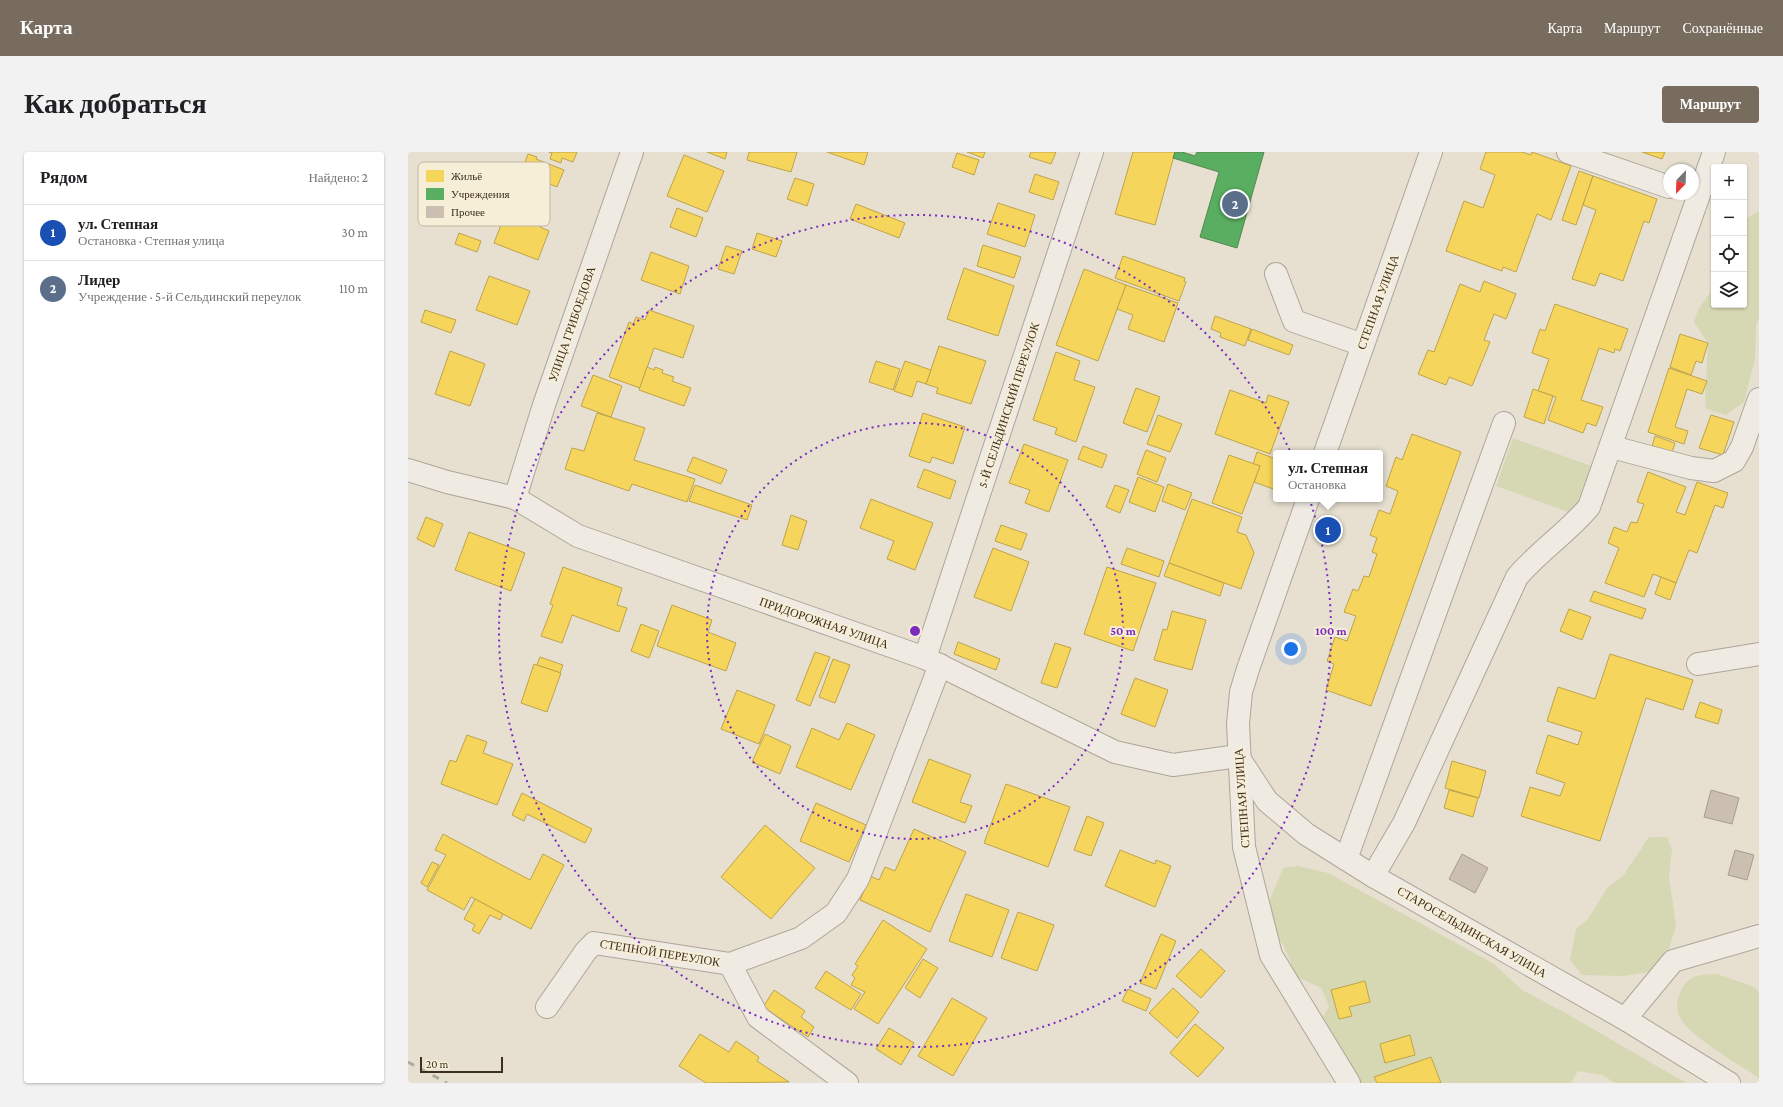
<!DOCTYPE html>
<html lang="ru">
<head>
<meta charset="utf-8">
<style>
	body { margin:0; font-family:"Crimson Pro",serif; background:#f2f2f2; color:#202124 }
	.controls { position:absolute; right:12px; top:12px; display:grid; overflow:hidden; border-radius:4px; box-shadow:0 1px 3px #0004 }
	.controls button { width:36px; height:36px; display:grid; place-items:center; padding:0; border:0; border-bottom:1px solid #e0e0e0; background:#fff; color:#202124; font:20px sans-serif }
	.compass { position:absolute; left:1255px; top:12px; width:36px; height:36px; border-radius:50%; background:#fff; box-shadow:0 1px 3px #0004; rotate:203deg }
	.scale { position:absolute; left:12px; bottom:10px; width:83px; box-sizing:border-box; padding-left:4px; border:2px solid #3d2e20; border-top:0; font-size:11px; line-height:14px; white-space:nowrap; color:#3d2e20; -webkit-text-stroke:3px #f7eed8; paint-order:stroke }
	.you { position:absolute; left:883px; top:497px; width:14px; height:14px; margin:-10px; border:3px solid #fff; border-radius:50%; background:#1a73e8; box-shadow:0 0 0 6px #1a73e833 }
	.badge { display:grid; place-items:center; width:26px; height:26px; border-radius:50%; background:#786c5e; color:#fff; font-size:13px; font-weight:700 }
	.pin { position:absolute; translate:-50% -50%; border:2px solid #fff; box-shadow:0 1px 4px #0006 }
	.popup { position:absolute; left:865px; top:298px; width:110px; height:52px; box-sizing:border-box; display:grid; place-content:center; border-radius:4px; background:#fff; filter:drop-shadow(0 1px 3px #0005); font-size:13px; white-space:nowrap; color:#757577 }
	.popup b { font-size:15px; color:#202124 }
	.popup::after { content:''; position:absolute; left:50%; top:100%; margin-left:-8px; border:8px solid transparent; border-top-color:#fff }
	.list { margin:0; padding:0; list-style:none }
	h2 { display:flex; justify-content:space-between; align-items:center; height:52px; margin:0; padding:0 16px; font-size:17px }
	h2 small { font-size:13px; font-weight:400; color:#757577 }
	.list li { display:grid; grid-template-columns:26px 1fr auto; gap:12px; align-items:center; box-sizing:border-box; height:56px; padding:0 16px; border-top:1px solid #e0e0e0 }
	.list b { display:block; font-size:15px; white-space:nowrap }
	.list p { margin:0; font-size:13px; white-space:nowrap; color:#757577 }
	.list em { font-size:13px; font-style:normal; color:#757577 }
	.icon { flex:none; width:22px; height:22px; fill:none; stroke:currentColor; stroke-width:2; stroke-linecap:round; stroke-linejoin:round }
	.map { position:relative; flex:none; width:1351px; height:931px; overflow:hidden; border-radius:4px }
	header { display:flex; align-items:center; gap:24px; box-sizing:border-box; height:56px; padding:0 20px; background:#786c5e; color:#fff }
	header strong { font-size:19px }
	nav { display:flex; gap:22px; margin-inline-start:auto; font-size:14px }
	.intro { display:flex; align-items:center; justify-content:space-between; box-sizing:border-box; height:96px; padding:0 24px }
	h1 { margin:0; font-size:28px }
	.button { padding:10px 18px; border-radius:4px; background:#786c5e; color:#fff; font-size:14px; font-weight:700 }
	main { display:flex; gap:24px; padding:0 24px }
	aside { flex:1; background:#fff; border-radius:4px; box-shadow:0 1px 3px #0004 }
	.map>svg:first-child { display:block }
</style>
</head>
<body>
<header>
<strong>Карта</strong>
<nav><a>Карта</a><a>Маршрут</a><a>Сохранённые</a></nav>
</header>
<div class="intro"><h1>Как добраться</h1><a class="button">Маршрут</a></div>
<main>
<aside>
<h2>Рядом<small>Найдено: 2</small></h2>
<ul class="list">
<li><span class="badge" style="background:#1a4fb4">1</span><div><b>ул. Степная</b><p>Остановка · Степная улица</p></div><em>30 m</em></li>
<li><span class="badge" style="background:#5c6f8a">2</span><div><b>Лидер</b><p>Учреждение · 5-й Сельдинский переулок</p></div><em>110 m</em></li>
</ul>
</aside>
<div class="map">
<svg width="1351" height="931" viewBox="0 0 1351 931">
	<rect width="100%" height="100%" fill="#e7e0d1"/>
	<!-- green -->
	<g fill="#d6d7b3">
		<path d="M1351 59V167L1348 172 1347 207 1336 250 1318 263 1298 257 1297 247 1300 191 1286 170 1291 156 1306 136V153H1336V69L1342 64Z"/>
		<path d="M1105 286 1183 314 1166 362 1088 334Z"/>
		<path d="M1241 685H1259L1264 697 1261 724 1268 774 1259 803 1242 820 1215 824 1174 823 1162 808 1168 777 1180 767 1199 736 1215 724Z"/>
		<path d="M890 714 920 721 1012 771 1086 812 1114 838 1161 863 1278 931H1207L1194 923 1170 919 1163 931H935L911 874 921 854 913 836 882 822 883 811 874 790 853 783 861 750 875 716Z"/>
		<path d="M1309 822 1346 835 1351 840V926C1332 913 1284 886 1273 867 1268 859 1268 850 1272 841 1280 822 1291 823 1309 822Z"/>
	</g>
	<!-- homes -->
	<g fill="#f6d55c" stroke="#bea34a">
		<path d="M141 0H169L165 10 154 6 153 11 142 7 144 1Z"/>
		<path d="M299 0H319L317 7Z"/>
		<path d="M341 0H389L383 20 339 8Z"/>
		<path d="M419 0H460L456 13Z"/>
		<path d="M559 0H577L575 6Z"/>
		<path d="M623 0H648L643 12 621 5Z"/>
		<path d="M725 0H767L747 73 707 62Z"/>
		<path d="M1078 0H1114L1123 3 1124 0 1163 14 1143 68 1129 62 1108 120 1095 115 1094 119 1038 99 1056 49 1075 56 1087 23 1072 17Z"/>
		<path d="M1234 0H1257L1254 7Z"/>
		<path d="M549 1 571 8 566 23 544 15Z"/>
		<path d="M120 2 129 5 128 7 156 18 149 35 113 21Z"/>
		<path d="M276 3 316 19 299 60 259 44Z"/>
		<path d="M1171 19 1185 24 1168 73 1154 68Z"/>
		<path d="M627 22 651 30 645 48 621 40Z"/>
		<path d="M1185 24 1249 47 1241 71 1236 69 1215 129 1192 121 1187 134 1164 127 1188 58 1175 53Z"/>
		<path d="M387 26 406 32 399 54 379 47Z"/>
		<path d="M590 51 627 63 617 95 579 82Z"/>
		<path d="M448 52 497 71 491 86 442 67Z"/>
		<path d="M100 55 135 68 132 75 141 79 130 108 86 91Z"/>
		<path d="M269 56 295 66 288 85 262 75Z"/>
		<path d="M51 81 73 89 69 100 47 92Z"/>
		<path d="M349 81 374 89 368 105 344 97Z"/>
		<path d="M575 93 613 105 606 126 569 114Z"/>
		<path d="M318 94 334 99 326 122 310 117Z"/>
		<path d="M243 100 281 114 272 142 233 128Z"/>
		<path d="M715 104 777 126 776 129 778 130 771 149 707 126Z"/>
		<path d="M556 116 606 134 590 184 539 167Z"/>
		<path d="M676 117 718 133 690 209 648 193Z"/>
		<path d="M81 124 122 139 109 173 68 158Z"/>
		<path d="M1076 129 1108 142 1098 167 1086 162 1076 188 1082 190 1064 234 1041 225 1038 233 1010 222 1020 198 1026 200 1052 132 1072 140Z"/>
		<path d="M718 133 770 151 756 190 720 177 725 163 709 157Z"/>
		<path d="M1147 152 1220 177 1212 199 1207 197 1206 201 1191 196 1173 248 1195 255 1188 274 1179 271 1175 281 1140 268 1148 245 1130 239 1141 207 1124 201 1132 177 1137 179Z"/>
		<path d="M17 158 48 168 43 181 13 170Z"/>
		<path d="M241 158 286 174 275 206 246 196 232 236 201 225 221 170 225 172 228 165 237 168Z"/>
		<path d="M807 164 843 177 837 194 812 185 813 181 803 177Z"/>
		<path d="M844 177 885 193 881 203 840 188Z"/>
		<path d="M1272 182 1300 191 1294 211 1288 209 1283 223 1262 215Z"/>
		<path d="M531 194 578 209 563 252 528 241 530 236 518 232Z"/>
		<path d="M42 199 77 212 62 254 27 242Z"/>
		<path d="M648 200 672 209 666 228 687 235 668 290 647 282 649 276 625 268Z"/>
		<path d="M468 209 492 217 485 238 461 230Z"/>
		<path d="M497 209 523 218 518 232 509 229 504 245 486 239Z"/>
		<path d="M239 215 246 218 247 215 255 218 254 221 266 225 264 229 283 236 276 254 231 238Z"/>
		<path d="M1261 216 1299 229 1294 242 1279 237 1267 275 1280 279 1276 292 1240 280Z"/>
		<path d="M185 223 214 234 203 265 173 254Z"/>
		<path d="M728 236 752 245 739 280 715 271Z"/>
		<path d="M1125 237 1145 244 1136 272 1116 265Z"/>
		<path d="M822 238 858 251 860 243 881 250 862 302 807 282Z"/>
		<path d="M189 261 237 276 226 308 287 327 279 350 224 332 221 339 157 317 164 296 176 299Z"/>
		<path d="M515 261 557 275 545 312 524 305 522 311 501 304Z"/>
		<path d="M750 263 774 272 762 300 739 292Z"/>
		<path d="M1303 263 1326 270 1315 303 1291 296Z"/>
		<path d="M1004 282 1053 300 963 554 918 538 926 512 919 509 927 485 939 489 948 464 936 460 945 437 950 439 956 424 961 425 969 402 964 400 969 386 962 383 971 358 982 362 990 339 978 334 988 305 994 308Z"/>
		<path d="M1247 284 1267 291 1263 304 1243 298Z"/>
		<path d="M616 292 660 308 641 360 617 351 622 338 601 331Z"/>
		<path d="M675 294 699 303 694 316 670 307Z"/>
		<path d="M738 298 758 306 749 330 729 322Z"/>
		<path d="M849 300 868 307V338L846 330 852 314 845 312Z"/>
		<path d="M821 303 852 314 834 362 804 351Z"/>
		<path d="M285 305 319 318 313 332 279 319Z"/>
		<path d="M516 317 548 329 542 347 509 335Z"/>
		<path d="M1240 320 1278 335 1268 360 1277 363 1289 330 1320 341 1315 356 1307 353 1289 401 1281 398 1268 431 1245 422 1236 445 1197 431 1211 396 1200 391 1206 375 1219 380 1223 370 1229 371 1236 352 1229 350Z"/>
		<path d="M730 325 756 335 747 360 721 350Z"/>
		<path d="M760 332 784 341 777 358 754 349Z"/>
		<path d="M287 333 344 353 339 368 281 349Z"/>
		<path d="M707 333 721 338 712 361 698 355Z"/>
		<path d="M463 347 525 371 507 418 479 407 486 389 452 376Z"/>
		<path d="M784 347 834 365 829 380 838 383 846 401 833 437 761 411Z"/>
		<path d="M383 363 399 369 390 398 374 393Z"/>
		<path d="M18 365 35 372 26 395 9 387Z"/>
		<path d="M593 373 619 382 613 398 587 389Z"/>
		<path d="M61 380 117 401 103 439 47 418Z"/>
		<path d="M585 396 621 410 603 459 566 445Z"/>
		<path d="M719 396 756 409 751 425 713 412Z"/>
		<path d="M761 411 816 431 812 444 756 424Z"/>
		<path d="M155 415 214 436 209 453 219 456 211 480 164 463 154 491 133 484 145 453 142 452Z"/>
		<path d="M699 415 748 431 725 499 676 482Z"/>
		<path d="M1253 425 1268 431 1262 448 1247 442Z"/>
		<path d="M1186 439 1238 457 1234 467 1182 449Z"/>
		<path d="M264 453 304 468 300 480 328 491 318 519 249 494Z"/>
		<path d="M1161 457 1183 465 1174 488 1152 479Z"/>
		<path d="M764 459 798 468 784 518 746 508 755 477 759 478Z"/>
		<path d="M233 472 251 479 241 506 223 499Z"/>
		<path d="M550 490 592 507 588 518 546 502Z"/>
		<path d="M647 491 663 496 649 536 633 531Z"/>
		<path d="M407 500 422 505 402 554 388 548Z"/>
		<path d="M1202 502 1285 528 1275 558 1238 546 1192 689 1113 664 1122 635 1152 644 1157 631 1128 621 1140 583 1170 593 1174 580 1139 569 1150 535 1187 547Z"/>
		<path d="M132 505 155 513 152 521 129 513Z"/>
		<path d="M425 507 442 513 427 551 411 545Z"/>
		<path d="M126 512 153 521 139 560 113 551Z"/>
		<path d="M727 526 760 538 747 575 713 562Z"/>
		<path d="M329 538 367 553 351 592 313 577Z"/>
		<path d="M1292 550 1314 558 1310 572 1287 565Z"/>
		<path d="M439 571 467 583 443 638 388 615 404 576 431 588Z"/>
		<path d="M357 582 383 594 372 622 344 610Z"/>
		<path d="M59 583 79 590 75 601 105 612 89 653 33 632 42 608 48 610Z"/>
		<path d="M521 607 563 623 552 650 564 654 557 671 504 650Z"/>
		<path d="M1044 609 1078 619 1071 646 1037 636Z"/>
		<path d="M598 632 662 655 640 715 576 691Z"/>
		<path d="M1041 638 1070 646 1065 665 1036 656Z"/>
		<path d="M114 641 184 677 177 691 119 662 116 669 104 663Z"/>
		<path d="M408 651 458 673 441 710 392 689Z"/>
		<path d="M679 664 696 671 683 704 666 698Z"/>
		<path d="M357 673 407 716 363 767 313 725Z"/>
		<path d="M506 677 558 700 522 780 452 748 462 724 471 728 477 715 487 719Z"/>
		<path d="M35 682 122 728 135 702 156 713 123 777 63 745 56 758 19 738 38 703 27 698Z"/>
		<path d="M712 698 747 712 748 708 763 714 747 755 697 734Z"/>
		<path d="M24 710 31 713 19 735 13 731Z"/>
		<path d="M558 742 601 758 584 805 541 789Z"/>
		<path d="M67 747 95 762 92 768 82 763 71 782 64 778 67 773 56 767Z"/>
		<path d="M610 760 646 773 629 819 593 806Z"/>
		<path d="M475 768 519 797 470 872 446 857 457 840 443 833 447 826 444 823 450 814 447 812Z"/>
		<path d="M753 782 768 789 748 837 732 831Z"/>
		<path d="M793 797 817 819 793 846 768 824Z"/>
		<path d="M515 807 530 816 512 846 497 836Z"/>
		<path d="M418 819 453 842 443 858 407 836Z"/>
		<path d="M957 829 962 850 941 855 944 864 931 867 923 838Z"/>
		<path d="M765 836 791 860 769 886 741 861Z"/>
		<path d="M720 837 743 847 738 859 714 849Z"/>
		<path d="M366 838 397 859 393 865 406 875 400 885 355 855Z"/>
		<path d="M544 846 579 866 545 924 510 904Z"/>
		<path d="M787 872 816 896 790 925 762 901Z"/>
		<path d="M481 876 506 891 493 913 468 897Z"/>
		<path d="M292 882 321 900 328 889 351 905 349 909 381 930 298 931 271 914Z"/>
		<path d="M1002 883 1007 903 977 911 972 892Z"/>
		<path d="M1023 905 1033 931H969L966 925Z"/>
	</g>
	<!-- public -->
	<path fill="#5aae61" stroke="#51884e" d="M767 0H774L787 4 789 0H856L829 96 792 85 811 20 765 6Z"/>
	<!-- building -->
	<g fill="#cbbfb2" stroke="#a89c90">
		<path d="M1303 638 1331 646 1324 672 1296 665Z"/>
		<path d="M1327 698 1346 703 1339 728 1320 723Z"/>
		<path d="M1054 702 1080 716 1067 741 1041 727Z"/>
	</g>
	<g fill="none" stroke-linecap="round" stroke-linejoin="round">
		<defs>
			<g id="minor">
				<path d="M1160 0 1261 35"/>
				<path d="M868 122 886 169 955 193"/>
				<path d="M1204 295 1283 316 1306 319 1326 309 1334 295 1351 247"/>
				<path d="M917 301 1023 0"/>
				<path d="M0 318 39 330 107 346 170 384 517 506 707 600 765 613 830 604"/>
				<path d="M107 346 136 253 224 0"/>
				<path d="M900 347 840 517 833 540 830 572 836 695 863 803 941 931"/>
				<path d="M517 506 684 0"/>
				<path d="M1290 512 1351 502"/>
				<path d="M831 606 859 649 898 682 965 724 1217 867 1321 931"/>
				<path d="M938 707 1096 271"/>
				<path d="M965 724 996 671 1109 425C1131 399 1159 381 1181 355L1306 0"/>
				<path d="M322 812 393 786 428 761 450 727 532 513"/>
				<path d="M139 855 178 799 186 791 322 812 350 865 439 931"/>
				<path d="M1217 867 1265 809 1351 784"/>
			</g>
		</defs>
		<!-- minor casing -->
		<use href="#minor" stroke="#ada599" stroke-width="24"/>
		<!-- minor -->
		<use href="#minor" stroke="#efebe3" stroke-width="22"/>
		<!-- rail -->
		<path stroke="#afaaa2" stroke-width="3" stroke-dasharray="7 7" stroke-linecap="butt" d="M0 910 39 931"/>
	</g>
	<!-- distance rings -->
	<g fill="none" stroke="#7b2cbf" stroke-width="2" stroke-dasharray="2 4">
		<circle cx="507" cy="479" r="208"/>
		<circle cx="507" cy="479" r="416"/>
	</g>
	<g text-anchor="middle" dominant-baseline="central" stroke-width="4" stroke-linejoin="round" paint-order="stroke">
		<!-- street labels -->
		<g font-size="12" fill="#3d2e20" stroke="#f7eed8">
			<text transform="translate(970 150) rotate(-70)">СТЕПНАЯ УЛИЦА</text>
			<text transform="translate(164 172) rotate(-71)">УЛИЦА ГРИБОЕДОВА</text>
			<text transform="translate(601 253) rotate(-72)">5-Й СЕЛЬДИНСКИЙ ПЕРЕУЛОК</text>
			<text transform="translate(416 471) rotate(19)">ПРИДОРОЖНАЯ УЛИЦА</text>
			<text transform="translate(834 646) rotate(-94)">СТЕПНАЯ УЛИЦА</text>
			<text transform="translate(1064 780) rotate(30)">СТАРОСЕЛЬДИНСКАЯ УЛИЦА</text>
			<text transform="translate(252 801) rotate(9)">СТЕПНОЙ ПЕРЕУЛОК</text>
		</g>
	</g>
	<!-- legend -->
	<rect x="10" y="10" width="132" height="64" rx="6" fill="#f7eed8" stroke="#bfb4a1" stroke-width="1"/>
	<rect x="18" y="18" width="18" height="12" fill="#f6d55c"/>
	<rect x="18" y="36" width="18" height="12" fill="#5aae61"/>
	<rect x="18" y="54" width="18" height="12" fill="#cbbfb2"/>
	<g font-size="11" fill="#3d2e20">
		<text x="43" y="28">Жильё</text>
		<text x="43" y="46">Учреждения</text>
		<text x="43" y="64">Прочее</text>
	</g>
	<circle cx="507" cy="479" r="6" fill="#7b2cbf" stroke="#f7eed8" stroke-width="2"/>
	<g font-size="12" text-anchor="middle" font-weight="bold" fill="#7b2cbf" stroke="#f7eed8" stroke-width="4" stroke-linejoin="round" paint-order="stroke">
		<text x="715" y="483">50 m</text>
		<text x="923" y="483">100 m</text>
	</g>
</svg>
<div class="controls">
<button>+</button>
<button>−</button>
<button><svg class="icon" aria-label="locate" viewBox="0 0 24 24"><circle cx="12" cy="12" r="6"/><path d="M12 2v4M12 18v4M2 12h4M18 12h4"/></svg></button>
<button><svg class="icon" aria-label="layers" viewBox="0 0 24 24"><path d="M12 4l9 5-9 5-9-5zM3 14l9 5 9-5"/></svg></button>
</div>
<svg class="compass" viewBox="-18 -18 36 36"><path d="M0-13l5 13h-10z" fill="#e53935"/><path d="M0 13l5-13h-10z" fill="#757577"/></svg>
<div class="scale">20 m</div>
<div class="you"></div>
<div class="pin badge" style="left:920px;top:378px;background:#1a4fb4">1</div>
<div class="popup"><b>ул. Степная</b>Остановка</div>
<div class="pin badge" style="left:827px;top:52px;background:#5c6f8a">2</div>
</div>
</main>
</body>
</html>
